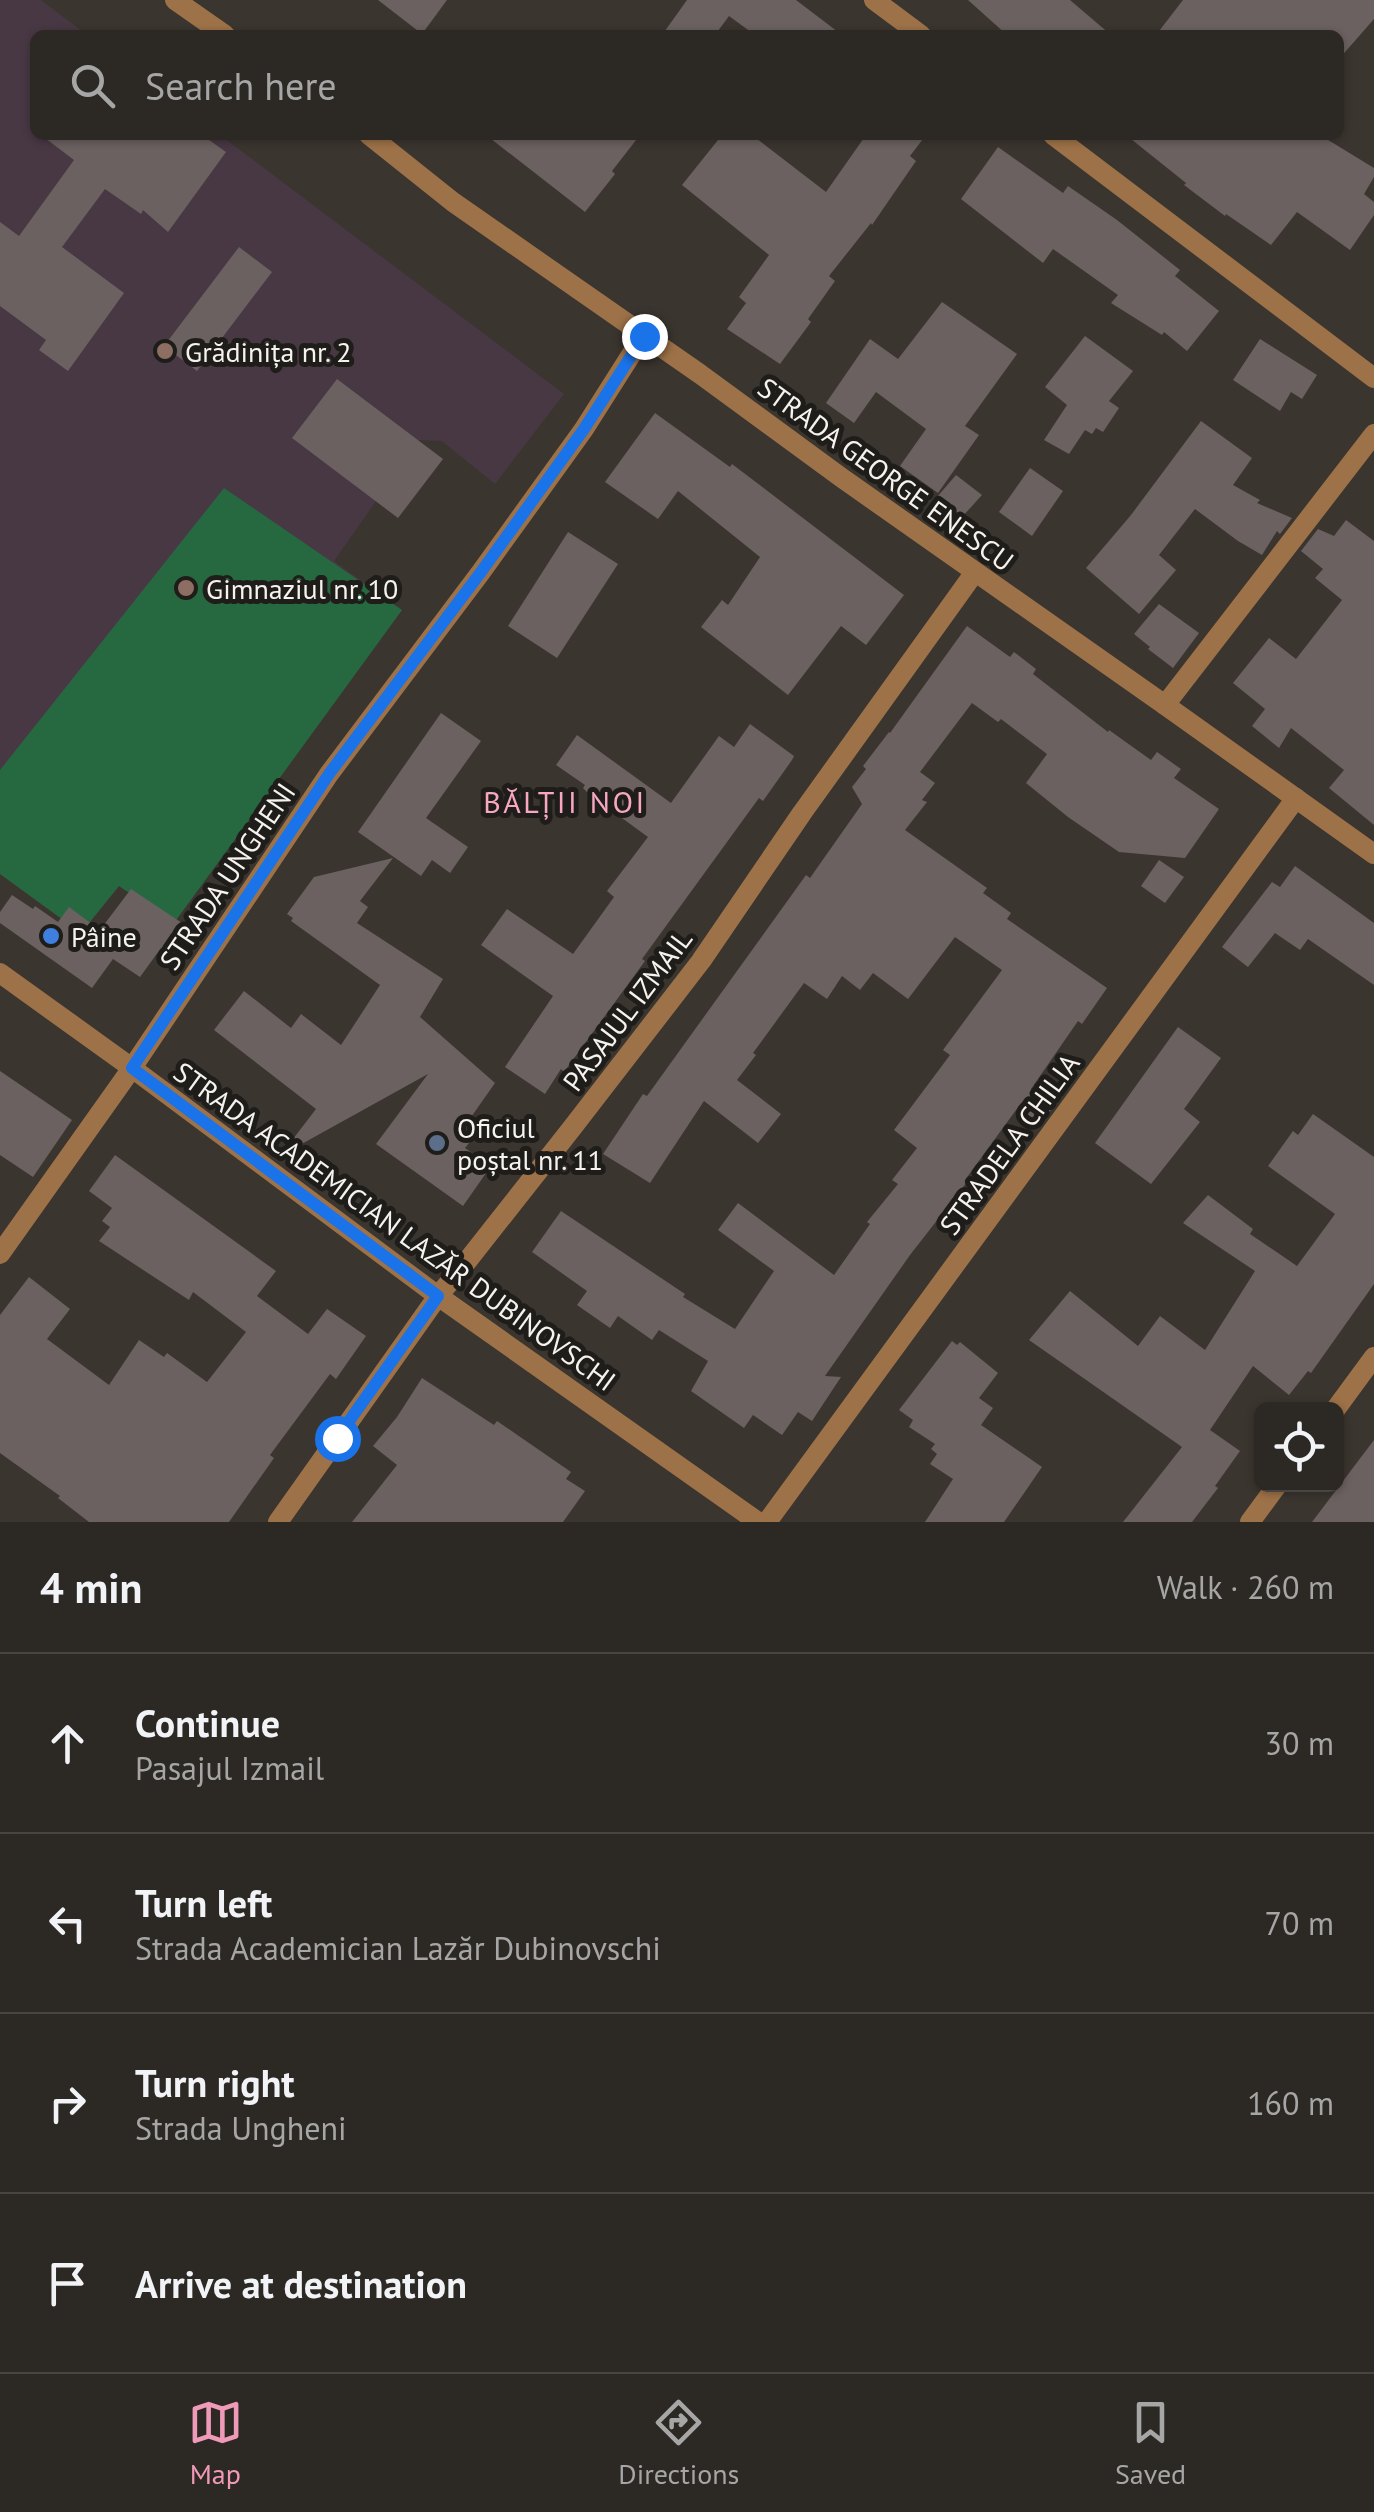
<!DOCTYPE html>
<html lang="en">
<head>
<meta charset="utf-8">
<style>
	body { margin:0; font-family:"PT Sans",sans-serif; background:#34302b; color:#f1f3f6 }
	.controls { position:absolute; right:30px; bottom:30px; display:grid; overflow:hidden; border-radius:15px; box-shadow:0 2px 8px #0004 }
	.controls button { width:90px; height:90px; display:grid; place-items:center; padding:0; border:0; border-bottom:2px solid #484441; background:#2c2823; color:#f1f3f6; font:50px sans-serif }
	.stop { position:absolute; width:30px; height:30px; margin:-22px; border:8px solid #1a73e8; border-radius:50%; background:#fff }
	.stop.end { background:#1a73e8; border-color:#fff; box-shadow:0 2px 10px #0008 }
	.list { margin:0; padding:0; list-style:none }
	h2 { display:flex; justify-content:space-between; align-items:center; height:130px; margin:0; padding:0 40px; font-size:42px }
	h2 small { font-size:32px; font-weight:400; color:#a6a6a6 }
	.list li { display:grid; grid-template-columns:65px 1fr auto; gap:30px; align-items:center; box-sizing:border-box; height:180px; padding:0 40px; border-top:2px solid #484441 }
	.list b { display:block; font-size:38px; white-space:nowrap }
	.list p { margin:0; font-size:32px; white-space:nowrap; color:#a6a6a6 }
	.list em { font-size:32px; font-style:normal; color:#a6a6a6 }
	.icon { flex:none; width:55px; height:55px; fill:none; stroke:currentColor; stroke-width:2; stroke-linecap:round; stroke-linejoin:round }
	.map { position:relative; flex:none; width:1374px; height:1522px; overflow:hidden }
	.search { position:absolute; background:#2c2823; box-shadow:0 2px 8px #0004; left:30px; right:30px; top:30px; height:110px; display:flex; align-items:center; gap:25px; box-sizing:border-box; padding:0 35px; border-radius:15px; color:#a6a6a6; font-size:38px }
	.sheet { height:850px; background:#2c2823 }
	nav { display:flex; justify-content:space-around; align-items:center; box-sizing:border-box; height:140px; border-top:2px solid #484441; background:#2c2823; font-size:28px; color:#a6a6a6 }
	nav a { display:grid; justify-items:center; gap:5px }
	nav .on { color:#ef9ab8 }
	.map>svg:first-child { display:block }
</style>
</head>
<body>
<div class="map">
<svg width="1374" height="1522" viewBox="0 0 1374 1522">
	<rect width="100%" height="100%" fill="#3b352f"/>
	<!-- education -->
	<path fill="#483844" d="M0 0H41L87 35H35V135H220L564 394 495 484 442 441 419 440 334 561 402 610 174 923 119 886 81 933 0 874Z"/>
	<!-- green -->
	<path fill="#266941" d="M224 488 402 610 174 923 119 886 81 933 0 874V770Z"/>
	<!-- building -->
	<g fill="#6b6160">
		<path d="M378 0H447L422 34Z"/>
		<path d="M687 0H796L842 35H755L729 16 715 35H662Z"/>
		<path d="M968 0H1070L1111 35H1007Z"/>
		<path d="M1183 0H1374V19L1339 59V35H1156Z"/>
		<path d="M41 135H202L226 152 168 232 143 210 141 214 105 189 62 247 124 293 68 371 39 350 46 340 0 306V222L19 236 74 160Z"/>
		<path d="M486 135H640L612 171 615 174 585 212Z"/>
		<path d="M722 135H752L826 192 866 135H926L910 156 916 161 872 225 871 223 829 276 835 281 808 319 811 322 780 364 727 329 746 303 739 297 769 255 682 185Z"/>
		<path d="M1126 135H1320L1374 168V177L1364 194 1374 202V215L1350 250 1297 212 1271 245 1226 214 1225 216 1184 185 1186 183Z"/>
		<path d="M998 147 1063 193 1068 186 1117 220 1180 270 1175 276 1219 311 1187 351 1164 332 1162 335 1111 303 1118 295 1053 249 1043 263 961 199Z"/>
		<path d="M239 247 272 272 197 371 164 346Z"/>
		<path d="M942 302 1017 354 965 426 979 435 938 493 900 466 926 429 876 392 854 423 826 403 870 339 898 359Z"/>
		<path d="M1085 336 1133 371 1109 401 1119 408 1103 432 1096 428 1092 434 1085 430 1069 454 1044 440 1067 405 1045 387Z"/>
		<path d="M1260 339 1317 375 1302 399 1291 392 1280 411 1233 380Z"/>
		<path d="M337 379 443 459 398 518 292 438Z"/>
		<path d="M655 413 730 467 732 464 904 595 866 645 841 626 788 695 701 627 722 600 728 605 760 557 678 491 658 519 605 482Z"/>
		<path d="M1201 421 1252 458 1233 485 1260 500 1257 503 1292 518 1280 534 1277 531 1262 555 1238 541 1195 509 1159 555 1176 570 1139 614 1086 568 1131 515Z"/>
		<path d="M1030 468 1063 491 1032 536 999 512Z"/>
		<path d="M956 475 982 495 962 517 937 497Z"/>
		<path d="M1346 520 1374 541V825L1329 788 1344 770 1291 728 1279 748 1252 726 1265 709 1233 683 1269 638 1296 659 1342 600 1315 578 1323 569 1301 551 1318 529 1334 536Z"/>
		<path d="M568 532 618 564 557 658 508 626Z"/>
		<path d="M1159 604 1199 633 1173 668 1148 649 1150 647 1134 634Z"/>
		<path d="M967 626 1010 657 1014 652 1036 669 1033 674 1108 732 1109 730 1151 760 1157 752 1181 769 1174 778 1219 809 1185 858 1119 852 1068 817 1026 783 1047 754 1001 719 998 722 972 703 920 772 935 783 922 800 927 802 905 830 987 888 983 893 1011 913 1007 919 1107 988 1082 1024 1078 1021 1031 1089 1053 1107 1042 1122 1016 1110 965 1180 967 1182 910 1255 825 1376 841 1377 812 1421 798 1412 782 1435 753 1415 744 1428 691 1391 708 1361 659 1330 652 1340 618 1316 610 1328 577 1305 587 1291 532 1252 561 1211 685 1294 683 1297 735 1329 774 1271 718 1230 738 1203 834 1275 870 1224 867 1222 898 1184 892 1180 917 1148 894 1130 950 1055 943 1050 1002 970 955 937 908 999 873 973 860 990 842 976 827 999 804 983 753 1053 756 1055 737 1080 781 1114 758 1143 704 1101 650 1183 603 1154 643 1094 647 1096 806 875 810 878 862 804 852 787 866 769 863 766 889 732 890 733Z"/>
		<path d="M441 713 481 741 426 818 468 847 450 873 432 860 421 876 358 832Z"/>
		<path d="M750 724 794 756 792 760 763 801 759 798 642 959 645 961 564 1072 561 1069 545 1094 505 1067 553 996 481 945 507 909 573 954 614 897 607 891 648 837 589 794 583 788 585 785 556 765 577 735 671 803 719 736 734 747Z"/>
		<path d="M393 858 360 901 368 907 357 923 443 979 420 1017 495 1083 462 1130 473 1138 465 1148 491 1166 463 1206 376 1144 428 1074 280 1156 316 1109 214 1030 244 991 291 1028 301 1014 341 1045 380 985 291 921 293 918 287 914 314 877Z"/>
		<path d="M1159 860 1184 877 1165 903 1141 886Z"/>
		<path d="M1295 866 1374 923V985L1308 939 1300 950 1275 933 1248 967 1222 947 1272 882 1280 887Z"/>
		<path d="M131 889 194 931 181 950 161 948 140 977 113 959 92 988 0 923V912L12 895 33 909 35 906 58 922 69 907 100 930Z"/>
		<path d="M1178 1027 1221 1058 1184 1109 1200 1122 1151 1184 1095 1143Z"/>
		<path d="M0 1071 72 1120 33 1177 0 1155Z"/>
		<path d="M1313 1114 1374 1157V1284L1311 1373 1308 1371 1289 1395 1253 1366 1210 1430 1240 1451 1215 1486 1218 1488 1192 1522H1123L1182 1447 1029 1340 1070 1291 1138 1346 1160 1316 1205 1350 1255 1271 1183 1223 1208 1195 1253 1229 1250 1234 1297 1266 1335 1214 1268 1166 1293 1131 1298 1135Z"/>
		<path d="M115 1155 276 1271 257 1296 308 1334 327 1309 366 1336 336 1379 330 1374 270 1455 274 1458 229 1522H89L58 1498 60 1496 0 1453V1315L29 1277 70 1309 47 1339 109 1385 139 1340 164 1357 167 1353 207 1382 246 1332 193 1292 189 1300 99 1241 110 1227 102 1221 112 1208 89 1191Z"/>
		<path d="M952 1341 957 1345 960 1342 998 1373 979 1398 993 1408 981 1425 1042 1467 1004 1522H925L953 1479 930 1464 937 1454 931 1449 935 1444 909 1427 913 1420 899 1410Z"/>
		<path d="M422 1378 494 1425 497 1421 571 1472 566 1479 585 1491 563 1522H352L397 1465 373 1446 397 1417Z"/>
		<path d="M1374 1440V1522H1312Z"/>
	</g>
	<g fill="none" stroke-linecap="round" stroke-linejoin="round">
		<!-- minor -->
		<g stroke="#9e7248" stroke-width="20">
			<path d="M175 0 225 35"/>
			<path d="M874 0 921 35"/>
			<path d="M369 135 453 202 700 374 842 478 1165 705 1374 854"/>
			<path d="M1053 135 1374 378"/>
			<path d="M1165 705 1374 434"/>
			<path d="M0 1254 132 1068 329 774 481 572 584 429 643 336"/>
			<path d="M1335 1410 1374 1357"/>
			<path d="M278 1522 438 1296 468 1260 572 1128 701 961 802 813 975 572"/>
			<path d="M767 1522 1296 798"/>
			<path d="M1250 1522 1278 1484"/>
		</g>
		<!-- tertiary -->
		<path stroke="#9e7248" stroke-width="20" d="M0 973 132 1068 438 1296 758 1522"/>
	</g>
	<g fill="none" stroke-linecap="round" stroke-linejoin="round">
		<!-- route -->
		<path stroke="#1a73e8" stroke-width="12" d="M337 1438 438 1296 132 1068 329 774 481 572 584 429 644 336"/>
	</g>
	<!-- markers -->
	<g fill="#8d6e63" stroke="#1f1d1a" stroke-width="4">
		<circle cx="165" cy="351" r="10"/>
		<circle cx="186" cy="588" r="10"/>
	</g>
	<circle fill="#3f7fe0" stroke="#1f1d1a" stroke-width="4" cx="51" cy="936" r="10"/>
	<circle fill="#5c6f8a" stroke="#1f1d1a" stroke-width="4" cx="437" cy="1143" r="10"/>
	<g text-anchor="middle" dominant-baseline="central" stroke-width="10" stroke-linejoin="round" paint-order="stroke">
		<!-- poi labels -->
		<g font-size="28" fill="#f6f2ee" stroke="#1f1d1a" text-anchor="start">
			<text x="185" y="351">Grădinița nr. 2</text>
			<text x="206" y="588">Gimnaziul nr. 10</text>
			<text x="71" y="936">Pâine</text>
			<text x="457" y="1127">Oficiul<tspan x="457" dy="32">poștal nr. 11</tspan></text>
		</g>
		<!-- street labels -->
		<g font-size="28" fill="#f6f2ee" stroke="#1f1d1a">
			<text transform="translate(886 474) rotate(36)">STRADA GEORGE ENESCU</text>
			<text transform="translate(227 876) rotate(-56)">STRADA UNGHENI</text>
			<text transform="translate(627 1010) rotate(-53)">PASAJUL IZMAIL</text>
			<text transform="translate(1009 1144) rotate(-54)">STRADELA CHILIA</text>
			<text transform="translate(395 1226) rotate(36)">STRADA ACADEMICIAN LAZĂR DUBINOVSCHI</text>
		</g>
		<!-- neighbourhood labels -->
		<g font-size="30" letter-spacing="2.5" fill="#f7a7c2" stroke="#1f1d1a">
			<text x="565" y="801">BĂLȚII NOI</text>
		</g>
	</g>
</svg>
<div class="controls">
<button><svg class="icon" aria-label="locate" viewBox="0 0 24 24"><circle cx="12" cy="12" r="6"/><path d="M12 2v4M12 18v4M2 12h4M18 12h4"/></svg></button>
</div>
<div class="stop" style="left:337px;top:1438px"></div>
<div class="stop end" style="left:644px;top:336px"></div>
<div class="search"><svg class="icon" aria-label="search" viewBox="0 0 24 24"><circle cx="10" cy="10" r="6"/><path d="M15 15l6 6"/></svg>Search here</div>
</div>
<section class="sheet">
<h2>4 min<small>Walk · 260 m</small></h2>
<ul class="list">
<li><svg class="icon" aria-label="ahead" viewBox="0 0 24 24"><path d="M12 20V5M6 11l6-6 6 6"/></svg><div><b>Continue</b><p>Pasajul Izmail</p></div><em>30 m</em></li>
<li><svg class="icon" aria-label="left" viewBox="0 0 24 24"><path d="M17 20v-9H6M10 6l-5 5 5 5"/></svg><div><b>Turn left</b><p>Strada Academician Lazăr Dubinovschi</p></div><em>70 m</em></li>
<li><svg class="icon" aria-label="right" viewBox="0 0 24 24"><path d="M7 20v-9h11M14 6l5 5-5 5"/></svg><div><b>Turn right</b><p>Strada Ungheni</p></div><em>160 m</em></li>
<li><svg class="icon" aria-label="arrive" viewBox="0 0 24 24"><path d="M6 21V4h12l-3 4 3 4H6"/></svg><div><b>Arrive at destination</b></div></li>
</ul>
</section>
<nav>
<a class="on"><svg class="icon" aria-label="map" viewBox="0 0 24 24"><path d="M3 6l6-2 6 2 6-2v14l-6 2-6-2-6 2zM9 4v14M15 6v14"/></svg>Map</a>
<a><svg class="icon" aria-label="directions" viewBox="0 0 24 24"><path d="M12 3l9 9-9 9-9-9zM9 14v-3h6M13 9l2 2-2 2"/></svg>Directions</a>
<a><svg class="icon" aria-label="saved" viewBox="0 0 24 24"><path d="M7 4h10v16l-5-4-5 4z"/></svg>Saved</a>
</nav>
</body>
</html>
